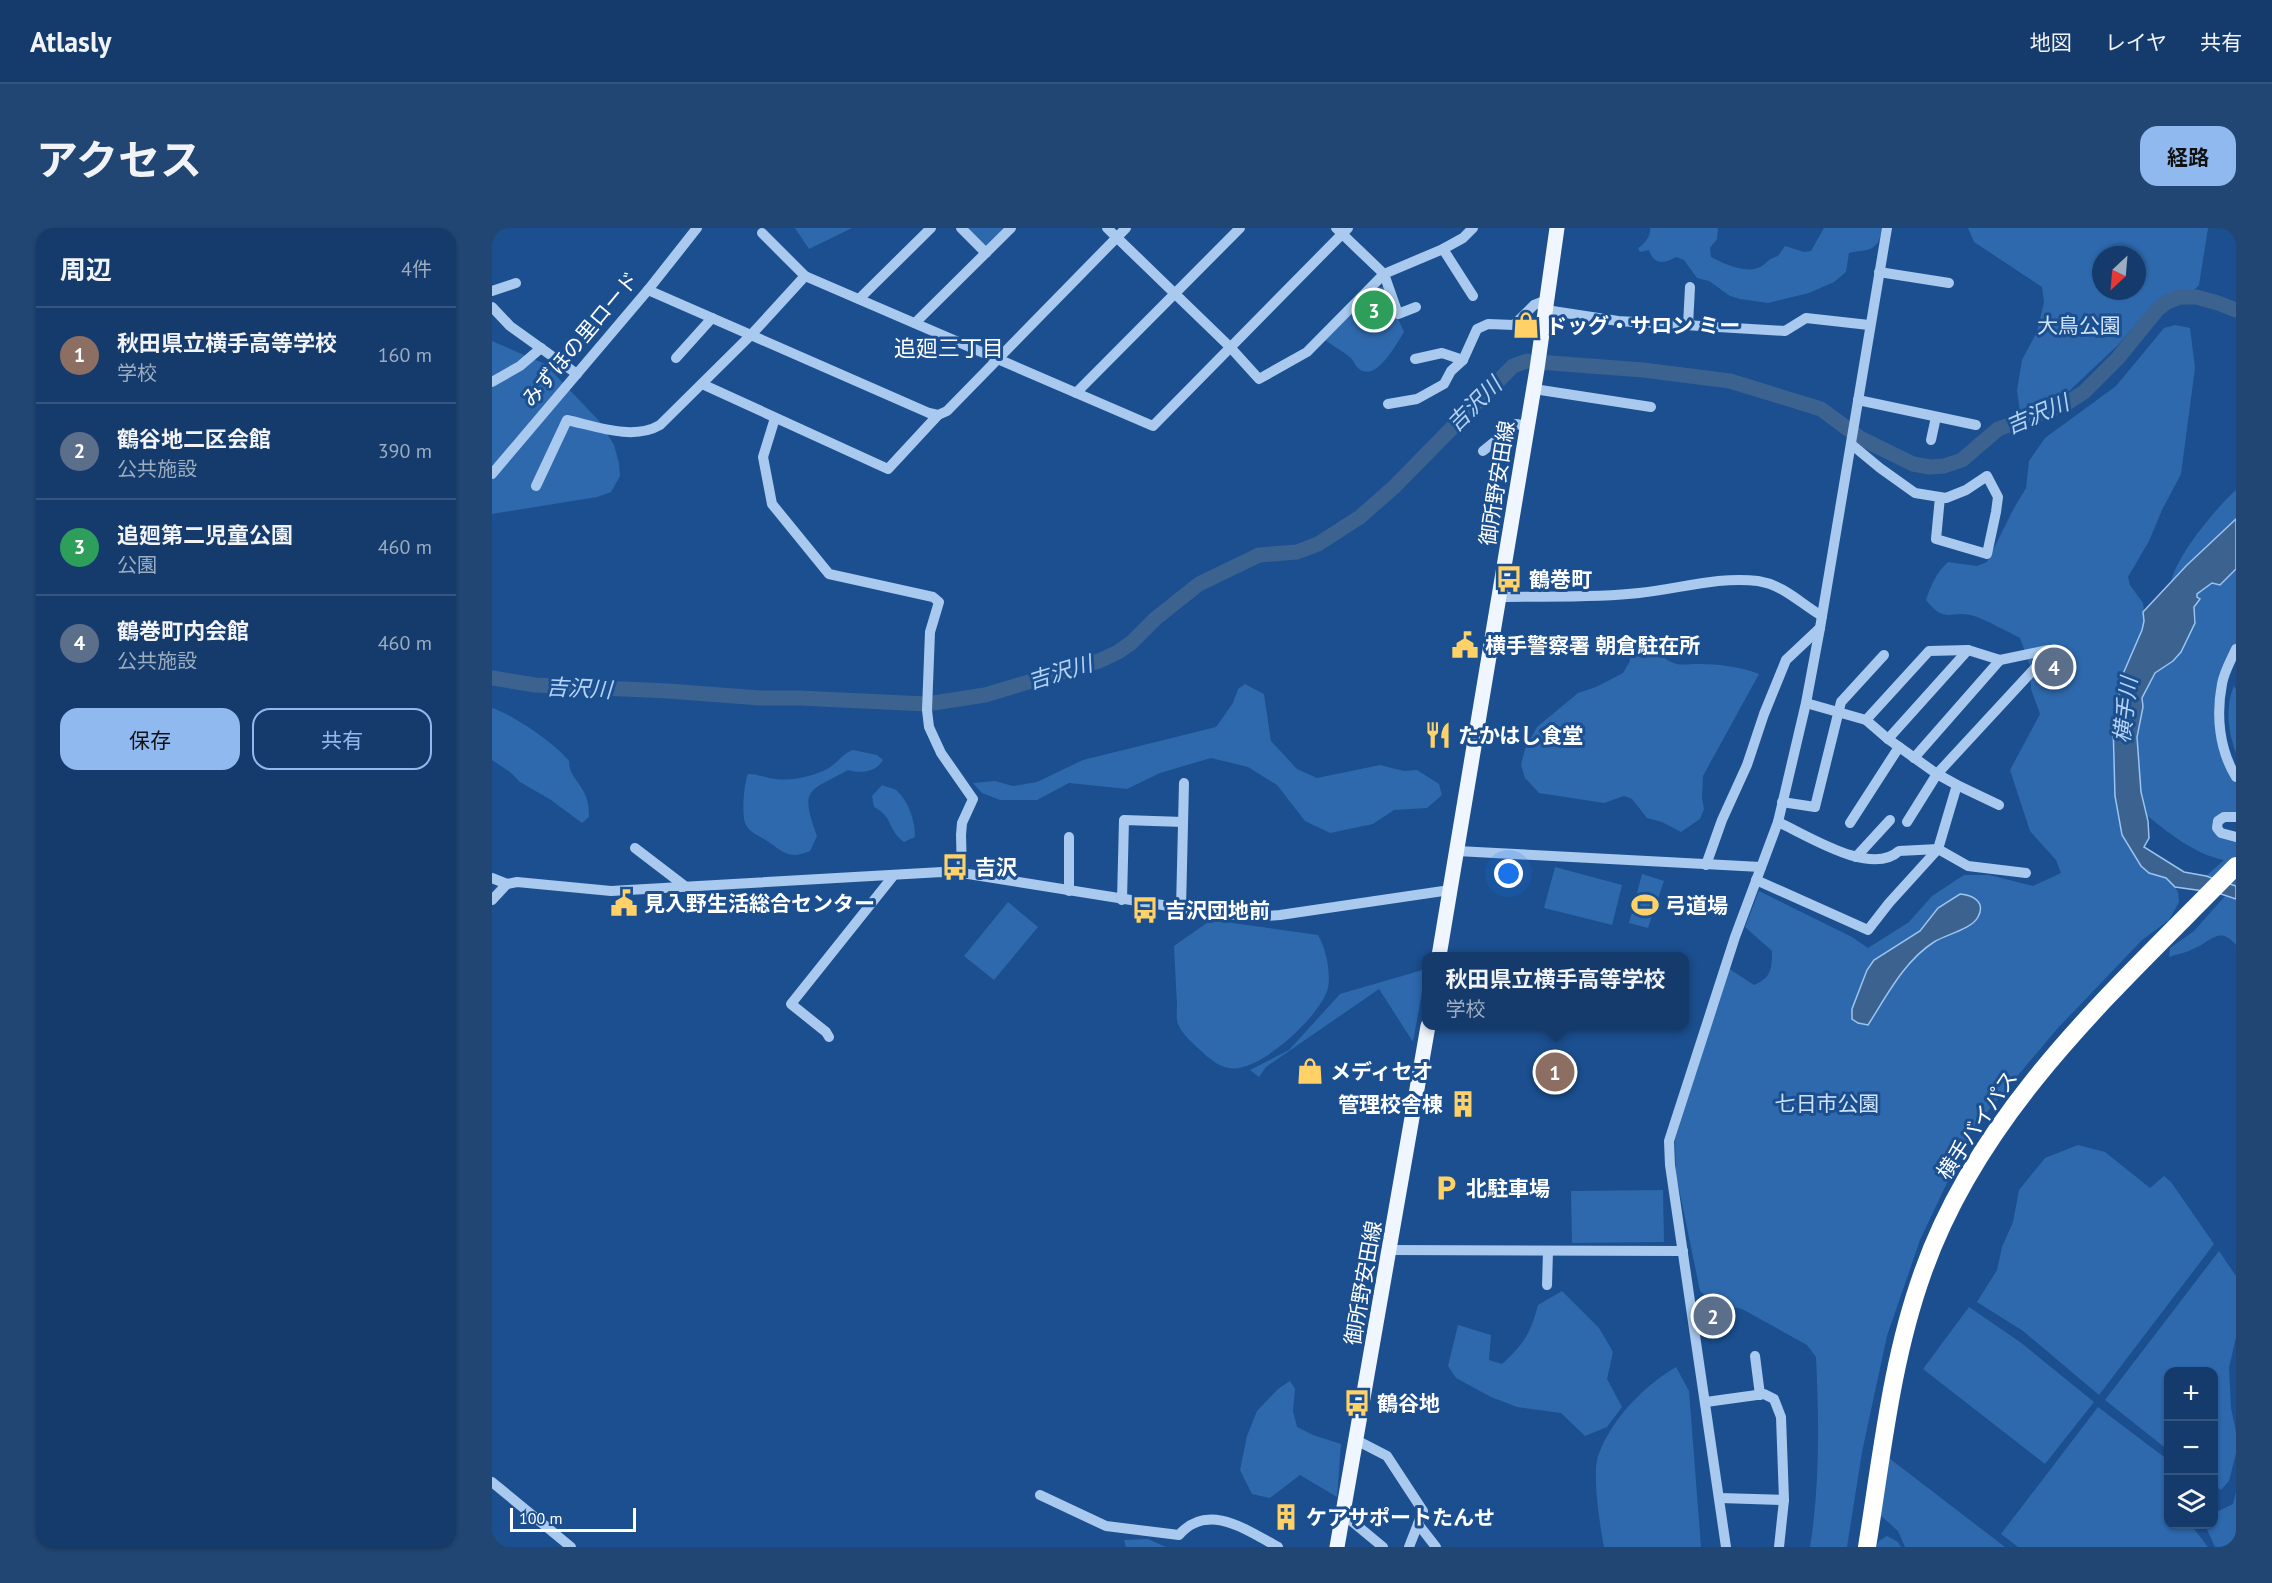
<!DOCTYPE html>
<html lang="ja">
<head>
<meta charset="utf-8">
<style>
	body { margin:0; font-family:"PT Sans","Noto Sans JP",sans-serif; background:#214673; color:#f1f3f6 }
	.controls { position:absolute; right:18px; bottom:18px; display:grid; overflow:hidden; border-radius:12px; box-shadow:0 2px 4px #0004 }
	.controls button { width:54px; height:54px; display:grid; place-items:center; padding:0; border:0; border-bottom:2px solid #33557e; background:#143b6b; color:#f1f3f6; font:30px sans-serif }
	.compass { position:absolute; left:1600px; top:18px; width:54px; height:54px; border-radius:50%; background:#143b6b; box-shadow:0 2px 4px #0004; rotate:206deg }
	.scale { position:absolute; left:18px; bottom:15px; width:126px; box-sizing:border-box; padding-left:6px; border:3px solid #fff; border-top:0; font-size:16px; line-height:21px; white-space:nowrap; color:#fff; -webkit-text-stroke:4px #1b4f8f; paint-order:stroke }
	.you { position:absolute; left:1017px; top:646px; width:21px; height:21px; margin:-15px; border:4px solid #fff; border-radius:50%; background:#1a73e8; box-shadow:0 0 0 9px #1a73e833 }
	.badge { display:grid; place-items:center; width:39px; height:39px; border-radius:50%; background:#90b9f0; color:#fff; font-size:20px; font-weight:700 }
	.pin { position:absolute; translate:-50% -50%; border:3px solid #fff; box-shadow:0 2px 6px #0006 }
	.popup { position:absolute; left:930px; top:724px; width:267px; height:78px; box-sizing:border-box; display:grid; place-content:center; border-radius:12px; background:#143b6b; filter:drop-shadow(0 2px 4px #0005); font-size:20px; white-space:nowrap; color:#9dadc1 }
	.popup b { font-size:22px; color:#f1f3f6 }
	.popup::after { content:''; position:absolute; left:50%; top:100%; margin-left:-12px; border:12px solid transparent; border-top-color:#143b6b }
	.list { margin:0; padding:0; list-style:none }
	h2 { display:flex; justify-content:space-between; align-items:center; height:78px; margin:0; padding:0 24px; font-size:26px }
	h2 small { font-size:20px; font-weight:400; color:#9dadc1 }
	.list li { display:grid; grid-template-columns:39px 1fr auto; gap:18px; align-items:center; box-sizing:border-box; height:96px; padding:0 24px; border-top:2px solid #33557e }
	.list b { display:block; font-size:22px; white-space:nowrap }
	.list p { margin:0; font-size:20px; white-space:nowrap; color:#9dadc1 }
	.list em { font-size:20px; font-style:normal; color:#9dadc1 }
	.actions { display:flex; gap:12px; padding:18px 24px }
	.actions a { flex:1; padding:14px 0; border:2px solid #90b9f0; border-radius:18px; text-align:center; font-size:21px; color:#90b9f0 }
	.actions .main { background:#90b9f0; color:#111 }
	.icon { flex:none; width:33px; height:33px; fill:none; stroke:currentColor; stroke-width:2; stroke-linecap:round; stroke-linejoin:round }
	.map { position:relative; flex:none; width:1744px; height:1319px; overflow:hidden; border-radius:18px }
	header { display:flex; align-items:center; gap:36px; box-sizing:border-box; height:84px; padding:0 30px; background:#143b6b; border-bottom:2px solid #33557e }
	header strong { font-size:28px }
	nav { display:flex; gap:33px; margin-inline-start:auto; font-size:21px }
	.intro { display:flex; align-items:center; justify-content:space-between; box-sizing:border-box; height:144px; padding:0 36px }
	h1 { margin:0; font-size:42px }
	.button { padding:15px 27px; border-radius:18px; background:#90b9f0; color:#111; font-size:21px; font-weight:700 }
	main { display:flex; gap:36px; padding:0 36px }
	aside { flex:1; background:#143b6b; border-radius:18px; box-shadow:0 2px 4px #0004 }
	.map>svg:first-child { display:block }
</style>
</head>
<body>
<header>
<strong>Atlasly</strong>
<nav><a>地図</a><a>レイヤ</a><a>共有</a></nav>
</header>
<div class="intro"><h1>アクセス</h1><a class="button">経路</a></div>
<main>
<aside>
<h2>周辺<small>4件</small></h2>
<ul class="list">
<li><span class="badge" style="background:#8d6e63">1</span><div><b>秋田県立横手高等学校</b><p>学校</p></div><em>160 m</em></li>
<li><span class="badge" style="background:#5c6f8a">2</span><div><b>鶴谷地二区会館</b><p>公共施設</p></div><em>390 m</em></li>
<li><span class="badge" style="background:#2e9e5b">3</span><div><b>追廻第二児童公園</b><p>公園</p></div><em>460 m</em></li>
<li><span class="badge" style="background:#5c6f8a">4</span><div><b>鶴巻町内会館</b><p>公共施設</p></div><em>460 m</em></li>
</ul>
<div class="actions"><a class="main">保存</a><a>共有</a></div>
</aside>
<div class="map">
<svg width="1744" height="1319" viewBox="0 0 1744 1319">
	<rect width="100%" height="100%" fill="#1b4f8f"/>
	<!-- green -->
	<g fill="#2e69ad" fill-rule="evenodd">
		<path d="M303 0H360L317 21Z"/>
		<path d="M474 0H515L494 20Z"/>
		<path d="M1158 0H1226L1225 11 1218 20 1219 29C1232 36 1256 47 1270 38 1277 33 1276 31 1286 28L1293 18 1312 24 1319 23 1332 0H1390C1387 25 1375 21 1357 25L1354 44 1342 54 1317 65 1276 75 1248 71 1238 68 1217 53 1205 50 1192 32 1184 29C1172 36 1162 37 1157 22L1148 24 1146 20C1153 16 1159 8 1158 0Z"/>
		<path d="M1476 0H1716L1707 57 1701 63 1684 65 1660 78 1626 117 1573 167 1556 180 1541 185 1528 184 1525 162 1530 132 1545 104 1552 74 1550 59 1482 14ZM1609 27H1645V63H1609Z"/>
		<path d="M885 59H892L912 104C904 116 883 158 865 139 863 137 862 134 860 131 855 126 840 117 833 112Z"/>
		<path d="M1683 97 1698 100 1703 140 1689 246 1670 282 1657 313 1636 349 1638 357 1651 375 1653 390 1650 403 1631 446 1621 495 1626 589 1634 614 1649 638 1657 645 1674 650 1681 656 1686 664 1687 674 1677 692 1650 712 1565 801 1480 902 1428 1012 1395 1108 1370 1224 1355 1319H1318C1328 1257 1327 1191 1324 1129L1315 1117 1250 1081 1222 1075 1208 1063 1184 946 1183 912 1236 740 1262 757C1279 750 1280 741 1280 723L1253 699 1267 663 1360 709 1376 720 1417 694 1440 668 1472 647H1497L1541 658 1569 645 1564 632 1538 603 1518 542 1548 486 1539 461 1538 438 1528 410C1514 403 1500 395 1485 389 1460 379 1455 399 1434 372 1439 357 1444 345 1456 334L1485 338 1495 334 1522 280 1534 260 1537 233 1553 210 1624 158 1672 100Z"/>
		<path d="M0 113 53 136 108 194 122 217 127 235 128 248 119 264 105 269 0 286Z"/>
		<path d="M1744 262V291L1679 354C1684 328 1724 280 1744 262Z"/>
		<path d="M1744 341V421L1730 455 1729 513 1744 549V589H1732L1725 600 1744 609V658L1714 648 1732 632C1702 626 1677 605 1653 586 1645 564 1644 534 1645 511 1646 497 1653 484 1650 470L1663 445 1677 436 1689 424 1704 392 1702 376 1707 373 1705 366 1720 355 1728 357Z"/>
		<path d="M1168 426C1183 440 1189 436 1207 436 1226 436 1250 439 1267 446L1211 548 1210 570 1212 581 1208 591 1189 604 1170 594 1155 590 1140 571 1132 568 1112 575 1047 565 1033 550 1029 537 1033 521 1045 499 1086 465 1104 459 1131 445 1138 433V427Z"/>
		<path d="M753 456 772 466 779 513 805 541 825 550 888 537 912 543 925 542 947 556 950 567 935 580 902 582 881 596 838 605 813 593 785 557 756 539 719 530 668 545 635 561 577 555 545 572H508L490 565 481 555 503 553 521 558 545 554 591 532 724 499 741 475 746 461Z"/>
		<path d="M1742 458 1744 461V525C1736 505 1733 478 1742 458Z"/>
		<path d="M0 480C20 486 64 516 77 533 77 547 86 552 92 564 96 572 97 580 97 589L90 595 59 572 28 554 18 544 0 532Z"/>
		<path d="M361 522 385 527 391 532C384 544 369 546 356 542 317 564 307 559 325 608L318 623C295 633 290 622 272 611 265 607 258 604 254 597 249 589 252 554 256 546 266 546 274 550 284 551 299 553 317 549 331 543 344 538 349 526 361 522Z"/>
		<path d="M390 557C394 559 401 560 404 562 417 573 423 593 423 609L412 614C394 601 403 590 382 579L380 568Z"/>
		<path d="M1063 639 1130 657 1120 697 1052 680Z"/>
		<path d="M1150 646 1172 653 1156 700 1137 695Z"/>
		<path d="M1734 667 1744 671V717C1727 697 1719 714 1701 721 1694 725 1685 726 1677 729L1678 720 1702 703Z"/>
		<path d="M516 674 546 699 502 752 472 728Z"/>
		<path d="M719 692 826 707C834 721 839 744 836 760 829 788 766 846 737 840 725 838 714 828 706 820 699 814 689 804 686 796 684 791 685 783 685 777 684 757 683 738 682 718Z"/>
		<path d="M934 741 921 814 887 761 774 839 767 849 758 842 797 822 848 766Z"/>
		<path d="M1586 917 1613 924 1658 960 1672 948 1679 954 1722 1016 1607 1167 1531 1103 1485 1074 1505 1042 1510 1019 1521 994 1527 962 1553 930Z"/>
		<path d="M1171 962 1172 1014 1080 1015 1079 963Z"/>
		<path d="M1727 1023 1744 1048V1109L1737 1140 1739 1180 1744 1204V1225L1737 1253 1729 1262 1722 1257V1144H1676V1222L1613 1172Z"/>
		<path d="M1070 1063 1107 1100 1121 1124 1115 1151 1130 1179 1115 1199 1093 1208 1069 1185 1025 1179 999 1169 964 1150 956 1138 966 1097 999 1107 997 1132 1010 1136C1032 1115 1038 1107 1046 1077Z"/>
		<path d="M1477 1079 1528 1114 1602 1174 1553 1236 1431 1141Z"/>
		<path d="M1184 1139 1197 1163 1209 1319H1112C1108 1299 1100 1246 1106 1228 1119 1191 1152 1158 1184 1139Z"/>
		<path d="M798 1153 803 1161 801 1183 805 1199 821 1207 849 1216 845 1269 808 1247 778 1270 760 1266 748 1242 755 1208 765 1183 786 1161Z"/>
		<path d="M1606 1179 1676 1232V1296L1699 1297 1716 1319H1526L1509 1306Z"/>
		<path d="M1393 1227 1513 1319H1413L1406 1303 1386 1285Z"/>
		<path d="M1744 1264V1319H1723L1713 1297 1722 1296V1285L1741 1276Z"/>
		<path d="M1395 1308 1406 1314 1409 1319H1384L1387 1313Z"/>
		<path d="M656 1311 674 1319H634L632 1312Z"/>
	</g>
	<!-- water -->
	<g fill="#3c6290" stroke="#9cc4f0" stroke-width="1.5">
		<path d="M1744 291V341L1728 357 1720 355 1705 366V369L1708 371 1702 379 1703 395 1689 424 1681 433 1663 445 1650 470 1651 479 1645 509 1649 564 1656 593 1657 610 1652 619 1692 644 1714 648 1744 658V671L1726 665 1683 659 1674 650 1657 645 1649 638 1630 607 1623 568 1621 495 1631 446 1650 402 1652 393 1651 384 1695 337Z"/>
		<path d="M1468 666C1481 667 1494 674 1486 689 1480 701 1453 707 1442 714 1412 733 1394 769 1376 797L1366 795 1360 791V781L1375 742 1382 732 1428 703 1446 680Z"/>
	</g>
	<g fill="none" stroke-linecap="round" stroke-linejoin="round">
		<!-- river -->
		<g stroke="#3c6290" stroke-width="15">
			<path d="M1046 134 1151 142 1238 153 1329 181 1368 210 1421 236 1438 239 1452 238 1470 232 1506 201 1572 177 1592 164 1626 130 1665 82 1675 74 1688 69H1704L1726 75 1744 82"/>
			<path d="M0 450 43 457 176 463 268 470H307L435 476 493 467 607 433 626 424 639 415 663 391 707 356 767 327 805 324 826 316 868 289 902 259 1021 138 1035 133"/>
		</g>
		<!-- minor -->
		<g stroke="#a9c9ee" stroke-width="10">
			<path d="M469 0 494 25"/>
			<path d="M615 0 738 119 767 151 815 124 892 46 951 21 971 10 981 0"/>
			<path d="M844 0 892 46 906 86 924 79"/>
			<path d="M270 5 313 48 661 198 856 0"/>
			<path d="M951 21 981 68"/>
			<path d="M1387 44 1457 55"/>
			<path d="M156 62 437 185 446 187 455 183 634 0"/>
			<path d="M0 63 24 55"/>
			<path d="M367 71 439 0"/>
			<path d="M0 79 18 98 85 146"/>
			<path d="M1054 82 1126 93 1293 103 1314 90 1377 97"/>
			<path d="M423 95 519 0"/>
			<path d="M1196 97 1198 59"/>
			<path d="M184 130 220 90"/>
			<path d="M923 131 950 125 971 132"/>
			<path d="M0 154 28 138 49 120"/>
			<path d="M210 156 396 241 446 187"/>
			<path d="M1042 161 1159 179"/>
			<path d="M584 165 748 0"/>
			<path d="M1366 172 1484 197"/>
			<path d="M896 176 925 171 952 156 959 143 971 132 985 101 996 96 1022 97 1042 77 1055 72"/>
			<path d="M283 190 271 229 280 276 337 346 441 369 447 374 438 404 435 482 437 499 449 525 481 571 470 595 469 607 470 645"/>
			<path d="M1439 212 1444 189"/>
			<path d="M1359 216 1388 240 1423 265 1454 270 1474 262 1495 248 1506 269 1504 284 1495 326 1444 311 1448 269"/>
			<path d="M991 223 1024 196 1036 198"/>
			<path d="M0 246 156 62 205 0"/>
			<path d="M44 258 75 192C103 198 141 213 168 197L259 107 313 48"/>
			<path d="M1008 369C1053 368 1104 370 1147 365 1186 361 1227 348 1266 353 1292 357 1309 376 1330 388"/>
			<path d="M1744 421C1739 432 1732 444 1730 456 1724 487 1727 521 1744 549"/>
			<path d="M1314 475 1374 492 1396 511 1445 546 1465 557 1507 577"/>
			<path d="M1374 492 1437 423 1476 422 1508 432 1556 422 1557 425 1445 546 1415 594"/>
			<path d="M1396 511 1476 422"/>
			<path d="M1422 530 1508 432"/>
			<path d="M1290 574 1323 579 1349 474 1392 427"/>
			<path d="M1744 589H1732L1726 593 1725 600 1729 605 1744 609"/>
			<path d="M1286 594C1315 607 1379 649 1407 623L1446 621 1476 638 1534 645"/>
			<path d="M1358 595 1407 519"/>
			<path d="M577 609V663"/>
			<path d="M143 620 194 659"/>
			<path d="M965 623 1269 639"/>
			<path d="M1364 629 1398 592"/>
			<path d="M1214 637 1230 592 1255 537 1272 486 1294 432 1328 400"/>
			<path d="M0 650 15 656"/>
			<path d="M1264 652 1376 702 1397 675 1446 621 1465 557"/>
			<path d="M0 672 15 656 25 654 119 663 450 644 470 645 689 680 761 689 788 687 958 662"/>
			<path d="M630 672 632 592 691 594"/>
			<path d="M689 680 692 555"/>
			<path d="M337 809 334 804 299 776 402 647"/>
			<path d="M898 1022 1191 1023"/>
			<path d="M1055 1057 1056 1023"/>
			<path d="M1263 1128 1268 1167"/>
			<path d="M1214 1174 1272 1166 1282 1171 1289 1189 1292 1272 1287 1319"/>
			<path d="M864 1212 895 1228 931 1283 917 1319"/>
			<path d="M0 1254 79 1319"/>
			<path d="M548 1267 614 1298 687 1307C716 1273 756 1303 786 1319"/>
			<path d="M1228 1270 1292 1272"/>
			<path d="M851 1286 891 1319"/>
			<path d="M926 1296 944 1319"/>
			<path d="M1234 1319 1178 937 1177 913 1243 709 1286 594 1314 475 1328 400 1395 0"/>
		</g>
		<!-- major -->
		<g stroke="#f0f6ff" stroke-width="15">
			<path d="M947 728 1045 141 1065 0"/>
			<path d="M845 1319 936 798"/>
		</g>
		<!-- highway -->
		<path stroke="#fff" stroke-width="18" d="M1375 1319C1390 1227 1399 1133 1431 1044 1489 879 1625 760 1744 638"/>
	</g>
	<!-- icons -->
	<defs>
		<symbol id="shop-bare" viewBox="-9 -9 18 18"><path d="M-5-2.5h2.3a2.7 3.5 0 0 1 5.4 0H5L5.5 6h-11ZM-1.5-2.5h3a1.5 2.3 0 0 0-3 0Z" fill="#ffd166" stroke="#1b4f8f" stroke-width="2.5" paint-order="stroke"/></symbol>
		<symbol id="bus-bare" viewBox="-9 -9 18 18"><path d="M-5-6H5V4H4V6H2V4H-2V6H-4V4H-5ZM-3.5-4V0h7V-4ZM-3.5 1.2v1.5H-2V1.2ZM2 1.2v1.5H3.5V1.2Z" fill="#ffd166" stroke="#1b4f8f" stroke-width="2.5" paint-order="stroke"/></symbol>
		<symbol id="civic-bare" viewBox="-9 -9 18 18"><path d="M-.6-6.5H3V-4.5H.6V-3L4-1V1h2V6H-6V1h2V-1L-.6-3ZM-1.2 2.5V6h2.4V2.5Z" fill="#ffd166" stroke="#1b4f8f" stroke-width="2.5" paint-order="stroke"/></symbol>
		<symbol id="restaurant-bare" viewBox="-9 -9 18 18"><path d="M-5-6h1v4h1v-4h1v4h1v-4h1v5L-1.5 .5V6h-2V.5L-5-1ZM5-6V6H3V1.5H1.5Q1.5-4 5-6Z" fill="#ffd166" stroke="#1b4f8f" stroke-width="2.5" paint-order="stroke"/></symbol>
		<symbol id="stadium-bare" viewBox="-9 -9 18 18"><path d="M0-5a6.5 5 0 1 0 0 10a6.5 5 0 1 0 0-10ZM-3.5-1.8h7v3.6h-7Z" fill="#ffd166" stroke="#1b4f8f" stroke-width="2.5" paint-order="stroke"/></symbol>
		<symbol id="building-bare" viewBox="-9 -9 18 18"><path d="M-4-6H4V6H1V3H-1V6H-4ZM-2.5-4.3h1.7v1.8h-1.7ZM.8-4.3h1.7v1.8H.8ZM-2.5-1h1.7V.8h-1.7ZM.8-1h1.7V.8H.8Z" fill="#ffd166" stroke="#1b4f8f" stroke-width="2.5" paint-order="stroke"/></symbol>
		<symbol id="parking-bare" viewBox="-9 -9 18 18"><path d="M-3.5-5.5H1a3.5 3.5 0 0 1 0 7H-1V5.5H-3.5ZM-1-3.4V-.6H.8a1.4 1.4 0 0 0 0-2.8Z" fill="#ffd166" stroke="#1b4f8f" stroke-width="2.5" paint-order="stroke"/></symbol>
	</defs>
	<g fill-rule="evenodd">
		<use href="#shop-bare" x="1015" y="78" width="38" height="38"/>
		<use href="#bus-bare" x="998" y="332" width="38" height="38"/>
		<use href="#civic-bare" x="954" y="398" width="38" height="38"/>
		<use href="#restaurant-bare" x="927" y="488" width="38" height="38"/>
		<use href="#bus-bare" x="444" y="620" width="38" height="38"/>
		<use href="#civic-bare" x="113" y="656" width="38" height="38"/>
		<use href="#stadium-bare" x="1134" y="658" width="38" height="38"/>
		<use href="#bus-bare" x="634" y="663" width="38" height="38"/>
		<use href="#shop-bare" x="799" y="824" width="38" height="38"/>
		<use href="#building-bare" x="952" y="857" width="38" height="38"/>
		<use href="#parking-bare" x="935" y="941" width="38" height="38"/>
		<use href="#bus-bare" x="846" y="1156" width="38" height="38"/>
		<use href="#building-bare" x="775" y="1270" width="38" height="38"/>
	</g>
	<g text-anchor="middle" dominant-baseline="central" stroke-width="6" stroke-linejoin="round" paint-order="stroke">
		<!-- poi labels -->
		<g font-size="21" font-weight="bold" fill="#fff" stroke="#1b4f8f" text-anchor="start">
			<text x="1054" y="97">ドッグ・サロン ミー</text>
			<text x="1037" y="351">鶴巻町</text>
			<text x="993" y="417">横手警察署 朝倉駐在所</text>
			<text x="966" y="507">たかはし食堂</text>
			<text x="483" y="639">吉沢</text>
			<text x="152" y="675">見入野生活総合センター</text>
			<text x="1173" y="677">弓道場</text>
			<text x="673" y="682">吉沢団地前</text>
			<text x="838" y="843">メディセオ</text>
			<text x="951" y="876" text-anchor="end">管理校舎棟</text>
			<text x="974" y="960">北駐車場</text>
			<text x="885" y="1175">鶴谷地</text>
			<text x="814" y="1289">ケアサポートたんせ</text>
		</g>
		<!-- park labels -->
		<g font-size="21" fill="#cfe3fa" stroke="#1b4f8f">
			<text x="1587" y="97">大鳥公園</text>
			<text x="1335" y="875">七日市公園</text>
		</g>
		<!-- street labels -->
		<g font-size="21" fill="#fff" stroke="#1b4f8f">
			<text transform="translate(88 111) rotate(-50)">みずほの里ロード</text>
			<text transform="translate(1005 255) rotate(-81)">御所野安田線</text>
			<text transform="translate(1485 897) rotate(-56)">横手バイパス</text>
			<text transform="translate(871 1055) rotate(-80)">御所野安田線</text>
		</g>
		<!-- neighbourhood labels -->
		<g font-size="22" fill="#fff" stroke="#1b4f8f">
			<text x="457" y="120">追廻三丁目</text>
		</g>
		<!-- water labels -->
		<g font-size="22" font-style="italic" fill="#b5d3f5" stroke="#1b4f8f">
			<text transform="translate(982 176) rotate(-45)">吉沢川</text>
			<text transform="translate(1545 186) rotate(-23)">吉沢川</text>
			<text transform="translate(568 444) rotate(-17)">吉沢川</text>
			<text transform="translate(87 460) rotate(3)">吉沢川</text>
			<text transform="translate(1633 482) rotate(-83)">横手川</text>
		</g>
	</g>
</svg>
<div class="controls">
<button>+</button>
<button>−</button>
<button><svg class="icon" aria-label="layers" viewBox="0 0 24 24"><path d="M12 4l9 5-9 5-9-5zM3 14l9 5 9-5"/></svg></button>
</div>
<svg class="compass" viewBox="-18 -18 36 36"><path d="M0-13l5 13h-10z" fill="#e53935"/><path d="M0 13l5-13h-10z" fill="#9dadc1"/></svg>
<div class="scale">100 m</div>
<div class="you"></div>
<div class="pin badge" style="left:1063px;top:844px;background:#8d6e63">1</div>
<div class="popup"><b>秋田県立横手高等学校</b>学校</div>
<div class="pin badge" style="left:1221px;top:1088px;background:#5c6f8a">2</div>
<div class="pin badge" style="left:882px;top:82px;background:#2e9e5b">3</div>
<div class="pin badge" style="left:1562px;top:439px;background:#5c6f8a">4</div>
</div>
</main>
</body>
</html>
